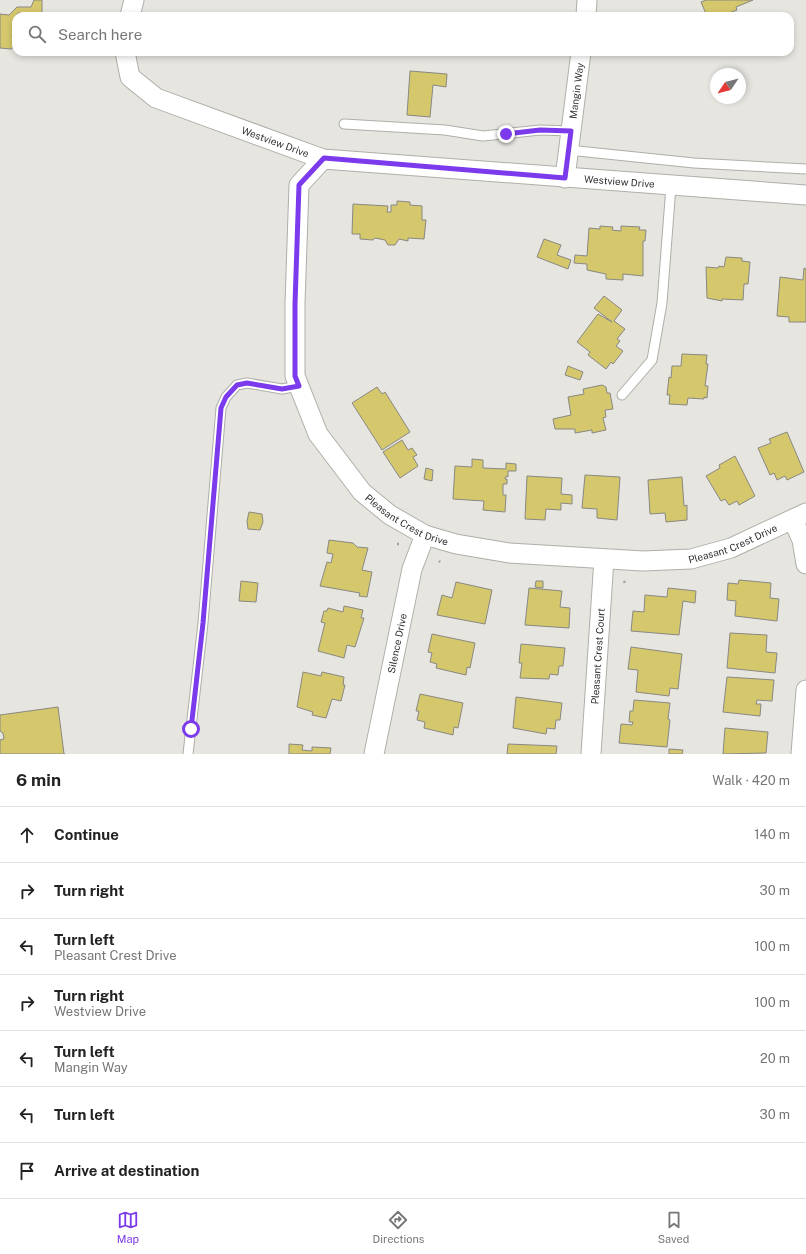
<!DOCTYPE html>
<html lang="en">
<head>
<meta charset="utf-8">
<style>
	body { margin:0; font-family:"Public Sans",sans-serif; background:#f6f6f6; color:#222 }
	.compass { position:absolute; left:710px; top:68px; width:36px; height:36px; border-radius:50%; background:#fff; box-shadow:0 2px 6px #0003; rotate:235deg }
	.stop { position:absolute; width:12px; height:12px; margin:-9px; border:3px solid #7c3aed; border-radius:50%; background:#fff }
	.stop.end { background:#7c3aed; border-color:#fff; box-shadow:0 1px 4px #0008 }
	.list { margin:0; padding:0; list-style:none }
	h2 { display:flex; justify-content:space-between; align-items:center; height:52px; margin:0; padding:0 16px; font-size:17px }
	h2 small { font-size:13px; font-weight:400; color:#767676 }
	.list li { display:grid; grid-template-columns:26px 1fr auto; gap:12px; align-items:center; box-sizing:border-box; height:56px; padding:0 16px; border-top:1px solid #e0e0e0 }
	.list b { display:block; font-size:15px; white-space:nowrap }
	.list p { margin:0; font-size:13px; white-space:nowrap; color:#767676 }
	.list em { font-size:13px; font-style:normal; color:#767676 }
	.icon { flex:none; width:22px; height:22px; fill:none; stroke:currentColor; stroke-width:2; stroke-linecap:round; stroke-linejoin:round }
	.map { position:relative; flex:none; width:806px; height:754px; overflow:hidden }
	.search { position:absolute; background:#fff; box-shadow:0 2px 6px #0003; left:12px; right:12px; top:12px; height:44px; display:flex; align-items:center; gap:10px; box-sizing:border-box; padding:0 14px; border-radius:12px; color:#767676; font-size:15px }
	.sheet { height:444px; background:#fff }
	nav { display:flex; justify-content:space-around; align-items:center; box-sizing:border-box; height:56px; border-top:1px solid #e0e0e0; background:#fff; font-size:11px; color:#767676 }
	nav a { display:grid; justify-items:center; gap:2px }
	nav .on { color:#7c3aed }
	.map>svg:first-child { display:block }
</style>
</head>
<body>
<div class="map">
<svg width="806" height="754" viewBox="0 0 806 754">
	<rect width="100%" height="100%" fill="#e6e5df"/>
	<!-- building -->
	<g fill="#d4c76c" stroke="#898883">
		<path d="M34 0H42V13L40 16 18 13 16 16V36H12V37L15 40 14 47 11 49 0 48V14L9 15 17 7H31Z"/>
		<path d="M706 0H753L736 7 737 10 722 16H707L701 2Z"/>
		<path d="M410 71 447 74 446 87 433 85 430 117 407 115Z"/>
		<path d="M397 201 410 202V205L422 206V220H426L424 239 408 238V241L399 239 395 245H388L385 240 375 238 373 240 360 239V234H352L353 204 388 206 387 212H391V205H397Z"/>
		<path d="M600 226 613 227 612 230 621 231V226L640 227 639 230H646L645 241H643V276L623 274V280L606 279V274L587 270V264L574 263 575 255 587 256 589 228 600 229Z"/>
		<path d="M544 239 561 245 557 255 571 260 568 269 537 257Z"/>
		<path d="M726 257 742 258V261L750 262 748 284H744L743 300 722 299V301L707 298 706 267 718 268 719 266 724 267Z"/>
		<path d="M804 268 806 269V322H789V317L777 316 780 277 803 280Z"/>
		<path d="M604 296 622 310 614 321 625 329 617 339 620 341 616 346 623 351 613 364 611 362 606 369 588 355 590 352 577 342 598 314 612 322 594 308Z"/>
		<path d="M682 354 707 355 706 364H708L705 386H708L707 398 704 397V399L688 398 687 405 669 404 670 395H667L669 377 671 378 672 366H681Z"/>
		<path d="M568 366 583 372 580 380 565 375Z"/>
		<path d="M602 385 606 387 607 393H610L613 409 605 410 606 417 603 418 606 430 592 433V430L575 433V429H555L553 419 571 415 568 397 584 394 583 389Z"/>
		<path d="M377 387 382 394 385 392 410 432 382 450 352 403Z"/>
		<path d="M787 432 804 472 787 480 785 476 777 480 774 473 770 475 758 448 771 443 769 439Z"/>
		<path d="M402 440 408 450 412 448 417 455 413 457 418 466 400 478 383 452Z"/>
		<path d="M735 456 755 496 739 505 737 501 729 505 725 499 721 501 706 476 720 468 719 465Z"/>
		<path d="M472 459 483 460V468L506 469V463L516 464V471H508V477L506 476 505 479H507V484H503V495H506L505 512 483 510 484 501 453 499 455 466 472 467Z"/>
		<path d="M426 468 433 470 432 481 424 479Z"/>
		<path d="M585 475 620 477 617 520 597 518V509L582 508Z"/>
		<path d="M527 476 562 478 561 494 572 495V504L561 503V510L546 509 545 520 525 519Z"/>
		<path d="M682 477 684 506 687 505V520L666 522 665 513 650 514 648 480Z"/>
		<path d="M249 512 262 514 263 522 260 530 248 529 247 521Z"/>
		<path d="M329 540 353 543 357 547 368 548 362 570 372 572 367 597 359 596 360 593 320 586 327 562 331 563 333 554 327 553Z"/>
		<path d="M739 580 771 583 770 598 779 599 777 621 735 616 736 601 727 600 728 583 738 584Z"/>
		<path d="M241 581 258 583 256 602 239 601Z"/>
		<path d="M536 581H543V588L535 587Z"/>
		<path d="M456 582 492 590 485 624 437 615 442 595 452 598Z"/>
		<path d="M529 588 562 591 560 607 570 608 569 628 525 625Z"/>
		<path d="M668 588 696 591 695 603 683 601 679 635 631 631 633 611 644 612 645 595 667 597Z"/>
		<path d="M344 606 363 610 361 618H364L355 647 347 645 344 658 318 651 325 623 321 622 324 611H327L328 608 343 612Z"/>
		<path d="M730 633 767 635 766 652 777 653 775 673 727 668Z"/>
		<path d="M432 634 475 643 470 668 467 667 466 675 436 668 437 664 430 662 432 653 428 652Z"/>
		<path d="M521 644 565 648 563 666H559L558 675 550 674 549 679 520 678 522 663H519Z"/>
		<path d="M631 647 682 654 678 689 670 688 669 696 636 692 638 670 628 669Z"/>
		<path d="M303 672 321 676 322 672 344 677 343 685H345L341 701 332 699 326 718 312 715 313 712 297 707Z"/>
		<path d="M727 677 774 680 772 701 757 700 756 704H761L760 716 723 712Z"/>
		<path d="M420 694 463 703 458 728 454 727 453 735 424 728 425 722 417 720 419 711H416Z"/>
		<path d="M516 697 562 703 560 720H556L555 729 547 728 546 734 513 728Z"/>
		<path d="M634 700 670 703 668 719 670 720 667 747 619 743 621 724 632 725 633 722H629L630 711H633Z"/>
		<path d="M58 707 64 754H65H0V740L4 739 3 733 0 731V715Z"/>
		<path d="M725 728 768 732 766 753 723 754Z"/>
		<path d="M289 744 303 745 302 750 312 751V747L331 748 330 754H289Z"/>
		<path d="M508 744 557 746 556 754H507Z"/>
		<path d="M669 749 683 750 682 754H669Z"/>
	</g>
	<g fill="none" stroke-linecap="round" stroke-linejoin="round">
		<defs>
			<g id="service">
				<path d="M344 124 445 130 483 136 540 130 571 131"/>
				<path d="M568 150 694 163 806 169"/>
				<path d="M622 395 652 360 662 303 671 186"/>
				<path d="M188 754 203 623 221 408 226 397 237 385 247 383 282 389 299 386"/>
			</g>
			<g id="minor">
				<path d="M130 16 134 0"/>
				<path d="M586 16 587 0"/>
				<path id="s1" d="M125 52 130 77 156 98 323 159 806 195"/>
				<path id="s2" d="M323 159 299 185 295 304V376L318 434 362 492 390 515 425 535 456 544 509 553 643 561 691 559 731 548 806 513"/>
				<path id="s3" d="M565 178 581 52"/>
				<path d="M793 520 802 540 806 564"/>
				<path id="s4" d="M374 754 412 569 425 535"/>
				<path id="s5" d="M591 754 604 559"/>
				<path d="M801 754 806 690"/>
			</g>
		</defs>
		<!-- service casing -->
		<use href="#service" stroke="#afaea8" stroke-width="11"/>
		<!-- minor casing -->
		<use href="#minor" stroke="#afaea8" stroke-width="21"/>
		<!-- path -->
		<g stroke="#a09f9a" stroke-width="2.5" stroke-dasharray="2 2" stroke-linecap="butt">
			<path d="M397 544H400"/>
			<path d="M439 561 440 562"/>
			<path d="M624 581 625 583"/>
		</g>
		<!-- service -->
		<use href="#service" stroke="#fff" stroke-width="9"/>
		<!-- minor -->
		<use href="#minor" stroke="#fff" stroke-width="19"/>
	</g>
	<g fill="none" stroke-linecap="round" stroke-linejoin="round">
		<!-- route -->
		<path stroke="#7c3aed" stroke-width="5" d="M191 729 203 623 221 408 226 397 237 385 247 383 282 389 299 386 295 376V304L299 185 324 158 565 178 571 131 540 130 506 134"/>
	</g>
	<g text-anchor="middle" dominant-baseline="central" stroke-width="3" stroke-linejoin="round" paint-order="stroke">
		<!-- street labels -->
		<g font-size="10" fill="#32312f" stroke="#fffffe">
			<text stroke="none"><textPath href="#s3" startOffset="88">Mangin Way</textPath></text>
			<text stroke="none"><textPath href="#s1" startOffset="186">Westview Drive</textPath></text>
			<text stroke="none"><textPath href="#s1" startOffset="534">Westview Drive</textPath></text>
			<text stroke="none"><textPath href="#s2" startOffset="415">Pleasant Crest Drive</textPath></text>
			<text stroke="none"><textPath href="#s2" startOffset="751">Pleasant Crest Drive</textPath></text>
			<text stroke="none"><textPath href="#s4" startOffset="113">Silence Drive</textPath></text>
			<text stroke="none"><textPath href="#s5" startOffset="98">Pleasant Crest Court</textPath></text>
		</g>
	</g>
</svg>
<svg class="compass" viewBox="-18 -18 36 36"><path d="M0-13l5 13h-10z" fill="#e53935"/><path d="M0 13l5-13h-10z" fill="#767676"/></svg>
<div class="stop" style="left:191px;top:729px"></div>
<div class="stop end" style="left:506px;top:134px"></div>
<div class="search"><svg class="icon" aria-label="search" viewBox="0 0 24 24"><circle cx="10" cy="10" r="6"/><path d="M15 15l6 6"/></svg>Search here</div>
</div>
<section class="sheet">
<h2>6 min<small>Walk · 420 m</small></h2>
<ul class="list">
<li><svg class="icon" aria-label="ahead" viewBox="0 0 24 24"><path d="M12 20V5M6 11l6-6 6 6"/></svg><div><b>Continue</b></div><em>140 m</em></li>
<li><svg class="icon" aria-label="right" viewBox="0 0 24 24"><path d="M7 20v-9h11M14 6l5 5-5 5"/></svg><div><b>Turn right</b></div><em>30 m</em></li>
<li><svg class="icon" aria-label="left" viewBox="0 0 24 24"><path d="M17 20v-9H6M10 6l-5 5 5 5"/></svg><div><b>Turn left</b><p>Pleasant Crest Drive</p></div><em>100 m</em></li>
<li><svg class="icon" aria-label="right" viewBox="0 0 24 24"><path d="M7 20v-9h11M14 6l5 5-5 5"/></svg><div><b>Turn right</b><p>Westview Drive</p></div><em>100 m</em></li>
<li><svg class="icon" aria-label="left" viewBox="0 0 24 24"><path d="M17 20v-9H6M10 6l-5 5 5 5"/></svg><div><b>Turn left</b><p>Mangin Way</p></div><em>20 m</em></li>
<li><svg class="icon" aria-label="left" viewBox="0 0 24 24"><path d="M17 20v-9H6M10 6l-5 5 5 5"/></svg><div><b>Turn left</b></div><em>30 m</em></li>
<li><svg class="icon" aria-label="arrive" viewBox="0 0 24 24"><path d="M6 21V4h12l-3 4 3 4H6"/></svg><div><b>Arrive at destination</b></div></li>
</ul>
</section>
<nav>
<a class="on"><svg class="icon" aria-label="map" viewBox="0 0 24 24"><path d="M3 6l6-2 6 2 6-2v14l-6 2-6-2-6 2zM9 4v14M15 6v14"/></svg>Map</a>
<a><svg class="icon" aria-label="directions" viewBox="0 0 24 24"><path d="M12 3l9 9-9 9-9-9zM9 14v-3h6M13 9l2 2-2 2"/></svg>Directions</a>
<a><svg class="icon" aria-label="saved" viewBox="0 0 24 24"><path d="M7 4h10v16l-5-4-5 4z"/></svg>Saved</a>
</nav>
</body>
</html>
